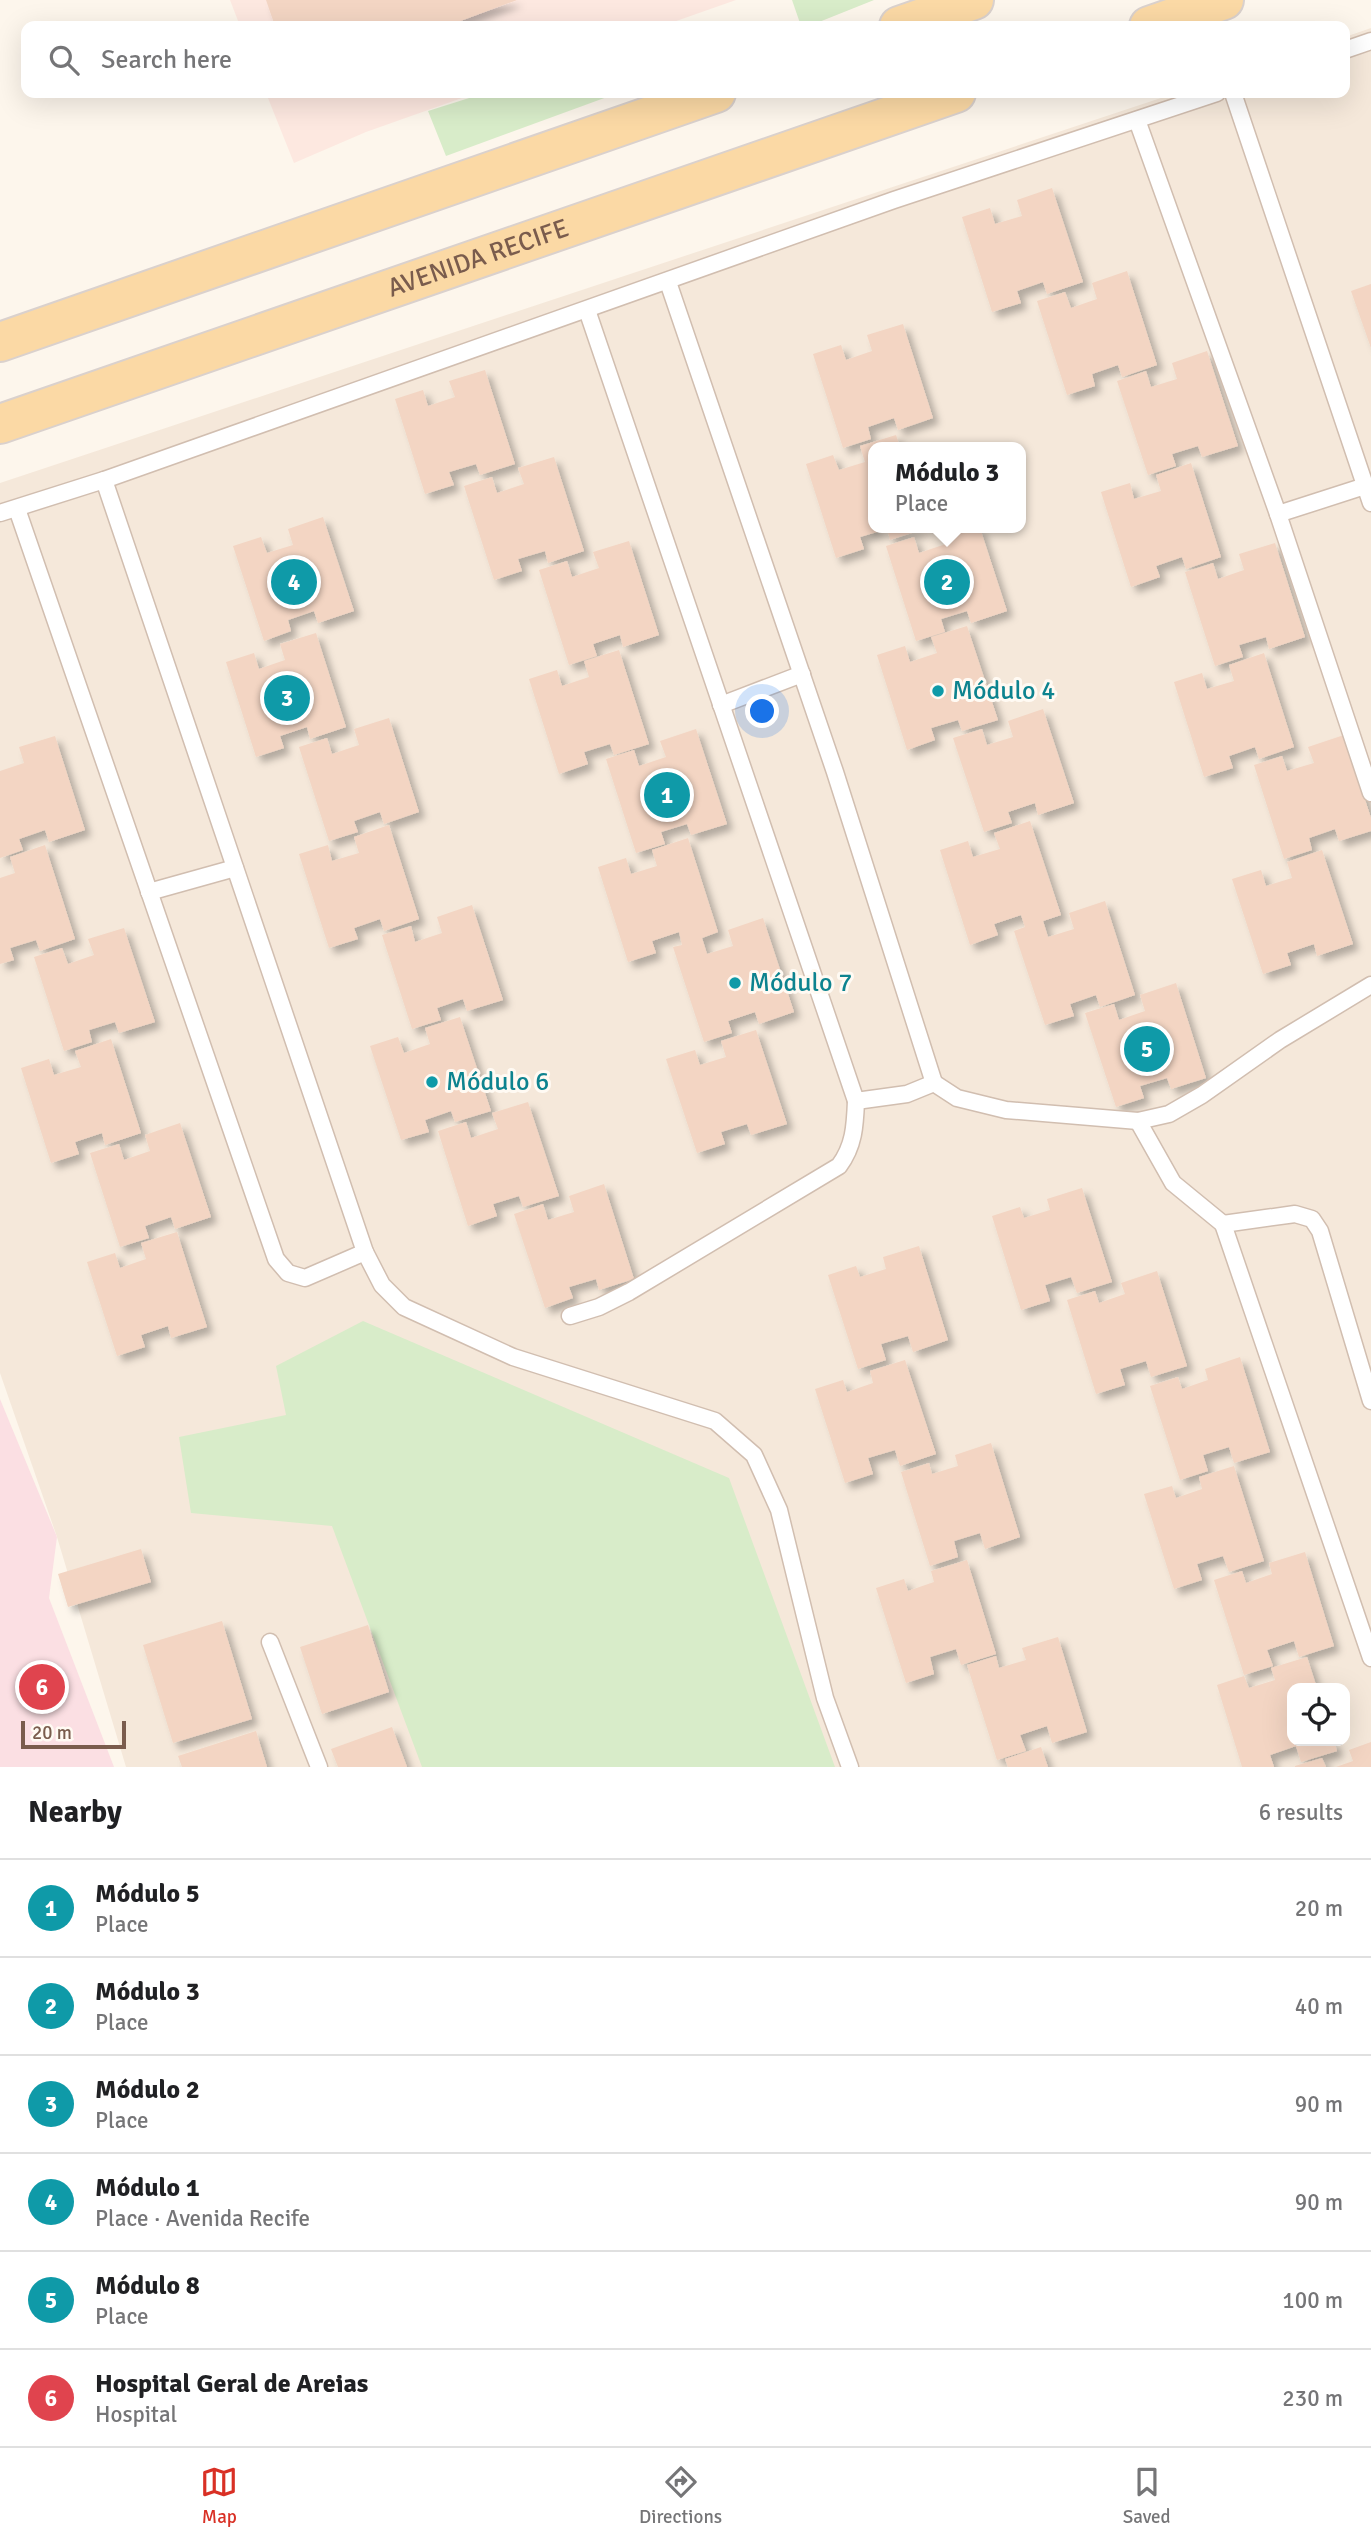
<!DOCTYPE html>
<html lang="en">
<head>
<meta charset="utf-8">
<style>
	body { margin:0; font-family:Signika,sans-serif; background:#f6f6f6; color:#202124 }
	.controls { position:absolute; right:21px; bottom:21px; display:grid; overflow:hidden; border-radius:14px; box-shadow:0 7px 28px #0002 }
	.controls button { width:63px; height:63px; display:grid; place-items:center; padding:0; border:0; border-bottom:2px solid #e0e0e0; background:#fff; color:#202124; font:35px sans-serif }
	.scale { position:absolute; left:21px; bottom:18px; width:105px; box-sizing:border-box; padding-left:7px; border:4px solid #7a5c4d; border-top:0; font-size:19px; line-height:24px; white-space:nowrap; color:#7a5c4d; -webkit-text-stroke:5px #fffaf3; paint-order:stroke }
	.you { position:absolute; left:763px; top:712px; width:24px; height:24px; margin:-18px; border:5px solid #fff; border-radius:50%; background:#1a73e8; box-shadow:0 0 0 10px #1a73e833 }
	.badge { display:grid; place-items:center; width:46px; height:46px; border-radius:50%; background:#d93025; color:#fff; font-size:23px; font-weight:700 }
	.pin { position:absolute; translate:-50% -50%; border:4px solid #fff; box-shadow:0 2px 7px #0006 }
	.popup { position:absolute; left:868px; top:442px; width:158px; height:91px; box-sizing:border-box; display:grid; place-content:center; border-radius:14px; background:#fff; filter:drop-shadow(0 2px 5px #0005); font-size:23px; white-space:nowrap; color:#757577 }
	.popup b { font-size:26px; color:#202124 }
	.popup::after { content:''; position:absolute; left:50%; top:100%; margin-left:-14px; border:14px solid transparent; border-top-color:#fff }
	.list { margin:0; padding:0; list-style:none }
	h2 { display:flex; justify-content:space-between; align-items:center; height:91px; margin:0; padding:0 28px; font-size:30px }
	h2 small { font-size:23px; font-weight:400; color:#757577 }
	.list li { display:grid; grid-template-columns:46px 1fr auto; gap:21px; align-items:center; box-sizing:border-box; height:98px; padding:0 28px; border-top:2px solid #e0e0e0 }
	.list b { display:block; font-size:26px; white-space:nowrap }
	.list p { margin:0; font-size:23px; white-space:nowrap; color:#757577 }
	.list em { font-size:23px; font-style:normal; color:#757577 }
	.icon { flex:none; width:38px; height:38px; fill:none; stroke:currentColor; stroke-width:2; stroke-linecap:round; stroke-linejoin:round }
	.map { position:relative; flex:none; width:1371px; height:1767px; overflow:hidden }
	.search { position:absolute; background:#fff; box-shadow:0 7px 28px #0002; left:21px; right:21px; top:21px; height:77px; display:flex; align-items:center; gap:18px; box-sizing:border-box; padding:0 24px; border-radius:14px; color:#757577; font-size:26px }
	.sheet { height:679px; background:#fff }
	nav { display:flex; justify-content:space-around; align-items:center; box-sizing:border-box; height:98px; border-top:2px solid #e0e0e0; background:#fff; font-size:19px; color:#757577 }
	nav a { display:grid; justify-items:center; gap:4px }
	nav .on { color:#d93025 }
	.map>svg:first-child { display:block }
</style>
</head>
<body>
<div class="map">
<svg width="1371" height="1767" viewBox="0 0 1371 1767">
	<defs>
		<filter id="shadow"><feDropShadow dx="6" dy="6" stdDeviation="3.5" flood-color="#0004"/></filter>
	</defs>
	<rect width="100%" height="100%" fill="#fdf6ec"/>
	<!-- residential -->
	<path fill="#f5e8da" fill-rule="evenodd" d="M1371 28V1767H126L57 1537 0 1373V483L1176 93H1345V37ZM874 447H1020V528H874ZM1292 1688H1345V1741H1292Z"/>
	<!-- commercial -->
	<g fill="#fde8e0">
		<path d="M230 0H736L662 26H240Z"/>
		<path d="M266 93H476L366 132 294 163Z"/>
	</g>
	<!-- medical -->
	<path fill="#fbdfe3" d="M0 1399 57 1537 49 1598 114 1767H0Z"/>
	<!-- green -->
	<g fill="#d8ecc9">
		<path d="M792 0H874L809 26H801Z"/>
		<path d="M485 93H618L446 156 428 111Z"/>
		<path d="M363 1321 729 1478 835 1767H422L332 1526 191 1513 179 1437 286 1415 276 1366Z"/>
	</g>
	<!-- building -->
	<g fill="#f3d5c3" filter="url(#shadow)">
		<path d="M266 0H517L447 26H275Z"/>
		<path d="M1052 188 1083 282 1047 294 1043 282 1017 291 1021 303 992 312 962 217 990 208 995 224 1022 216 1017 200Z"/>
		<path d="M1127 271 1157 365 1122 377 1118 365 1092 374 1095 386 1067 395 1037 301 1065 292 1071 308 1097 299 1092 283Z"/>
		<path d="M1371 284V348L1351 291Z"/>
		<path d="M903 324 933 418 898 430 894 418 868 427 871 439 843 448 813 354 841 345 846 360 872 351 867 335Z"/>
		<path d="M1207 351 1238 446 1202 457 1198 446 1172 454 1176 466 1148 475 1117 381 1146 371 1151 387 1177 379 1172 363Z"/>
		<path d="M485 370 515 464 480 475 476 464 449 472 454 485 425 494 395 399 423 390 428 406 455 397 449 381Z"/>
		<path d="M896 435 900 447H874V528H927L890 540 887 529 860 537 864 549 836 558 806 464 833 455 839 470 865 462 860 446Z"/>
		<path d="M554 457 584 551 548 563 545 551 518 559 522 571 494 580 464 486 492 477 497 493 524 484 518 468Z"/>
		<path d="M1191 463 1221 557 1186 569 1182 557 1156 566 1160 577 1131 587 1101 492 1130 483 1134 499 1161 491 1156 475Z"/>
		<path d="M323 517 354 611 318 623 314 611 288 620 291 631 264 641 233 546 261 537 267 553 293 545 288 529Z"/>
		<path d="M940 528H980L1007 611 971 623 967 611 941 619 945 632 916 641 886 546 914 537 919 553 946 544Z"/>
		<path d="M629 541 659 635 623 647 620 635 593 644 597 656 569 665 539 570 567 561 572 577 599 568 593 552Z"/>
		<path d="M1275 543 1305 637 1269 649 1266 637 1239 645 1243 657 1215 666 1185 572 1213 563 1218 579 1244 570 1239 554Z"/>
		<path d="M967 626 998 720 962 731 958 720 931 728 935 740 907 750 877 655 905 646 910 662 937 653 931 637Z"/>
		<path d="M316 633 346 727 310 739 307 727 280 736 284 748 256 757 226 662 254 653 259 669 285 660 280 644Z"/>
		<path d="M619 650 649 744 614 755 610 744 584 752 588 764 559 774 529 679 557 670 562 686 589 677 584 661Z"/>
		<path d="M1264 653 1294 747 1259 759 1255 747 1229 756 1233 768 1204 777 1174 682 1202 673 1207 689 1234 681 1229 665Z"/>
		<path d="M1043 709 1074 803 1038 815 1035 803 1008 812 1012 823 984 832 953 738 982 729 987 745 1013 737 1008 721Z"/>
		<path d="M389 718 419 812 384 824 380 812 354 821 358 832 329 841 299 747 327 738 332 754 359 745 354 729Z"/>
		<path d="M696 729 727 824 691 835 687 824 661 832 665 844 636 853 606 759 634 750 639 766 666 757 660 741Z"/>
		<path d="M1344 735 1371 818V831L1339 841 1335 829 1309 838 1312 850 1284 859 1254 765 1282 756 1287 771 1314 763 1308 747Z"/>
		<path d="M55 736 85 830 49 842 45 830 19 839 23 850 0 858V771L24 763 19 747Z"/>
		<path d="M1030 821 1061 915 1043 921 1048 937 1074 929 1069 913 1105 901 1135 995 1100 1007 1096 995 1070 1004 1074 1016 1045 1025 1014 931 1025 927 1021 915 994 924 998 935 970 945 940 850 968 841 973 857 1000 849 994 833Z"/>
		<path d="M389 825 419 919 384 931 380 919 354 928 358 939 329 948 299 854 328 845 332 861 359 853 354 837Z"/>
		<path d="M688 838 718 932 702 938 707 954 733 946 728 930 763 918 794 1012 759 1024 755 1012 728 1021 732 1033 704 1042 673 947 682 945 679 932 652 941 656 953 628 962 598 867 626 858 631 874 657 866 652 850Z"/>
		<path d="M45 845 75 939 40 951 36 940 10 948 14 960 0 964V878L15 873 10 857Z"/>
		<path d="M1322 850 1353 944 1317 956 1314 944 1287 953 1291 965 1263 974 1232 879 1261 870 1266 886 1292 878 1287 862Z"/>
		<path d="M472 905 503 1000 467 1011 463 999 437 1008 441 1020 412 1029 382 935 411 926 415 942 442 933 437 917Z"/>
		<path d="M124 928 155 1022 119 1033 115 1022 89 1030 92 1042 64 1051 34 957 62 948 68 964 94 955 88 939Z"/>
		<path d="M1176 983 1206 1078 1171 1089 1167 1078 1140 1086 1144 1098 1116 1107 1085 1013 1114 1004 1119 1020 1145 1011 1140 995Z"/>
		<path d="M460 1017 491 1111 455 1122 451 1111 425 1120 429 1132 401 1140 370 1046 398 1037 404 1053 430 1044 425 1028Z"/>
		<path d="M756 1030 787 1124 751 1135 747 1124 721 1132 725 1144 697 1153 666 1059 695 1050 700 1065 726 1057 721 1041Z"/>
		<path d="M111 1039 141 1133 105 1145 102 1133 75 1142 79 1154 51 1163 21 1068 49 1059 54 1075 81 1067 75 1051Z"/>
		<path d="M528 1102 559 1196 523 1207 519 1196 493 1204 497 1216 468 1226 438 1131 466 1122 471 1138 498 1129 492 1113Z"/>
		<path d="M180 1123 211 1217 175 1229 171 1217 145 1226 149 1238 120 1247 90 1153 119 1144 124 1160 150 1151 145 1135Z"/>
		<path d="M604 1184 634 1279 599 1290 596 1279 569 1287 573 1298 545 1308 514 1214 543 1204 548 1220 574 1212 569 1196Z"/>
		<path d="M1082 1188 1112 1282 1077 1293 1071 1277 1045 1285 1050 1301 1021 1310 992 1216 1020 1207 1024 1218 1050 1210 1047 1199Z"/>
		<path d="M177 1232 207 1327 171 1338 168 1326 141 1335 145 1347 117 1356 87 1262 115 1253 120 1268 146 1259 141 1243Z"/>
		<path d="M919 1246 948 1340 913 1352 908 1336 881 1344 886 1360 858 1369 828 1275 856 1266 860 1277 886 1269 883 1257Z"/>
		<path d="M1157 1271 1187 1366 1151 1377 1146 1361 1120 1369 1125 1385 1096 1394 1067 1300 1095 1291 1099 1303 1125 1294 1121 1283Z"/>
		<path d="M1240 1357 1270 1452 1234 1463 1229 1447 1203 1455 1208 1471 1180 1480 1150 1386 1178 1377 1182 1389 1208 1380 1205 1369Z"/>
		<path d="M905 1360 936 1454 900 1466 895 1450 868 1458 873 1474 845 1483 815 1389 843 1380 847 1392 873 1383 870 1371Z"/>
		<path d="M991 1443 1020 1537 985 1549 980 1533 954 1541 958 1557 930 1566 901 1472 929 1463 932 1474 958 1466 955 1455Z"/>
		<path d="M1234 1466 1264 1561 1229 1572 1223 1556 1197 1564 1202 1580 1174 1589 1144 1494 1172 1486 1176 1498 1202 1489 1199 1477Z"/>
		<path d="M141 1549 151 1582 68 1607 58 1574Z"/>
		<path d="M1305 1552 1334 1646 1299 1657 1294 1641 1267 1650 1273 1666 1244 1675 1214 1580 1242 1571 1246 1583 1272 1574 1269 1563Z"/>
		<path d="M967 1560 996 1654 961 1665 956 1649 930 1657 934 1674 906 1683 876 1588 904 1579 908 1591 934 1582 931 1571Z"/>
		<path d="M222 1621 252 1719 173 1743 143 1645Z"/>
		<path d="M368 1625 389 1692 322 1714 300 1647Z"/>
		<path d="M1058 1637 1087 1732 1052 1743 1047 1726 1020 1735 1026 1751 997 1760 967 1665 996 1656 999 1668 1026 1660 1022 1648Z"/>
		<path d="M1307 1657 1317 1688H1292V1741H1334L1337 1751 1301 1762 1296 1746 1270 1755 1274 1767H1242L1217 1685 1244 1676 1249 1688 1275 1680 1271 1668Z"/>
		<path d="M392 1727 407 1767H338L331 1749Z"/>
		<path d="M256 1731 267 1767H182L178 1756Z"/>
		<path d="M1371 1742V1767H1336L1353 1761 1349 1750Z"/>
		<path d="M1041 1747 1048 1767H1008L1005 1759Z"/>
		<path d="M1322 1758 1326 1767H1295V1766Z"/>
	</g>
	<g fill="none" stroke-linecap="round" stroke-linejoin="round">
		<defs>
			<g id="lane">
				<path d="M1345 50 1371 41"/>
				<path d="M1233 93 1371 503"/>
				<path d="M1137 120 1278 514 1371 793"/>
				<path d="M587 310 856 1101 907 1094 934 1083 835 772 668 282"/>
				<path d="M104 480 365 1252 382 1285 404 1307 513 1357 715 1421 754 1455 779 1510 825 1698 850 1767"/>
				<path d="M17 509 276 1259 288 1273 305 1278 365 1252"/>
				<path d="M0 513 104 480 894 200 1217 93"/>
				<path d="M1278 514 1365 486"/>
				<path d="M721 705 802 674"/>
				<path d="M149 892 235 868"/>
				<path d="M934 1083 957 1098 1006 1110 1138 1121 1169 1114 1202 1095 1280 1040 1371 985"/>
				<path d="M1138 1121 1173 1183 1223 1224"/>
				<path d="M570 1316 599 1307 629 1292 839 1166C854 1146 855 1126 856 1101"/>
				<path d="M1371 1401 1320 1231 1312 1219 1295 1214 1223 1224 1371 1658"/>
				<path d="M270 1642 319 1767"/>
			</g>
			<g id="primary">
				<path d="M899 26 974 0"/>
				<path d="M1149 26 1224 0"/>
				<path d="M0 342 716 93"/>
				<path id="s1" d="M0 424 956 93"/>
			</g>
		</defs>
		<!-- lane casing -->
		<use href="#lane" stroke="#d1beb0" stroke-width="19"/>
		<!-- primary casing -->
		<use href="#primary" stroke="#dad1cd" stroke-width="42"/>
		<!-- lane -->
		<use href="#lane" stroke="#fff" stroke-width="16"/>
		<!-- primary -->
		<use href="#primary" stroke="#fbd9a5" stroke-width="38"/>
	</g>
	<!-- markers -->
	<g fill="#0f9aa8" stroke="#fffaf3" stroke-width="2.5">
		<circle cx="938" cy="691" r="7"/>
		<circle cx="735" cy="983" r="7"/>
		<circle cx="432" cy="1082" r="7"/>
	</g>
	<g text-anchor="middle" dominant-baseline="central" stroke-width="6" stroke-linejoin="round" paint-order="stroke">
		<!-- street labels -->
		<g font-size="26" fill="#7a5c4d" stroke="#fffaf3">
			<text stroke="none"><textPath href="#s1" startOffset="506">AVENIDA RECIFE</textPath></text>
		</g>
		<!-- culture labels -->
		<g font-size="26" fill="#0d838f" stroke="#fffaf3" text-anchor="start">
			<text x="952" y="691">Módulo 4</text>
			<text x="749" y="983">Módulo 7</text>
			<text x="446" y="1082">Módulo 6</text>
		</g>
	</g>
</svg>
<div class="controls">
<button><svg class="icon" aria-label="locate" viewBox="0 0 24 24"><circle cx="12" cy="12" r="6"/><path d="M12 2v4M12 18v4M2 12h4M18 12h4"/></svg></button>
</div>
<div class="scale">20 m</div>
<div class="you"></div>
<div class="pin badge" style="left:667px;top:795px;background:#0f9aa8">1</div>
<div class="pin badge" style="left:947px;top:582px;background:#0f9aa8">2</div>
<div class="popup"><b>Módulo 3</b>Place</div>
<div class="pin badge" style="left:287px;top:698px;background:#0f9aa8">3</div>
<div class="pin badge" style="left:294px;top:582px;background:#0f9aa8">4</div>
<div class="pin badge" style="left:1147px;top:1049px;background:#0f9aa8">5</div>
<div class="pin badge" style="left:42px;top:1687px;background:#e0444e">6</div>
<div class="search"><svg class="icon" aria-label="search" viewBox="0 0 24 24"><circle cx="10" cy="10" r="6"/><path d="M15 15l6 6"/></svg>Search here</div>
</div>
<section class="sheet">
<h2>Nearby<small>6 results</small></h2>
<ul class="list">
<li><span class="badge" style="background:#0f9aa8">1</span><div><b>Módulo 5</b><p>Place</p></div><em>20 m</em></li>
<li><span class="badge" style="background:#0f9aa8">2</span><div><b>Módulo 3</b><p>Place</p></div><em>40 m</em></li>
<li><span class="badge" style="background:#0f9aa8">3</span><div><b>Módulo 2</b><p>Place</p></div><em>90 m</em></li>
<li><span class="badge" style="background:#0f9aa8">4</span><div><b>Módulo 1</b><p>Place · Avenida Recife</p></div><em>90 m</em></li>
<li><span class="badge" style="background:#0f9aa8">5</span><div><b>Módulo 8</b><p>Place</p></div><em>100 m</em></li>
<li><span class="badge" style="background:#e0444e">6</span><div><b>Hospital Geral de Areias</b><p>Hospital</p></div><em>230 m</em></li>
</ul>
</section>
<nav>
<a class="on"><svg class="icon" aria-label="map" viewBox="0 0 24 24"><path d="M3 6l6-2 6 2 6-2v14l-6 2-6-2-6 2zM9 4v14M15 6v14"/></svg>Map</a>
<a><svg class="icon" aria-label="directions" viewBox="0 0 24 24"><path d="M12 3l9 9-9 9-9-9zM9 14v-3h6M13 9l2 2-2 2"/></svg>Directions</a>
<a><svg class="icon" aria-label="saved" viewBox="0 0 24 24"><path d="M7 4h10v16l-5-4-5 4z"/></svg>Saved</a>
</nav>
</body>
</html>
